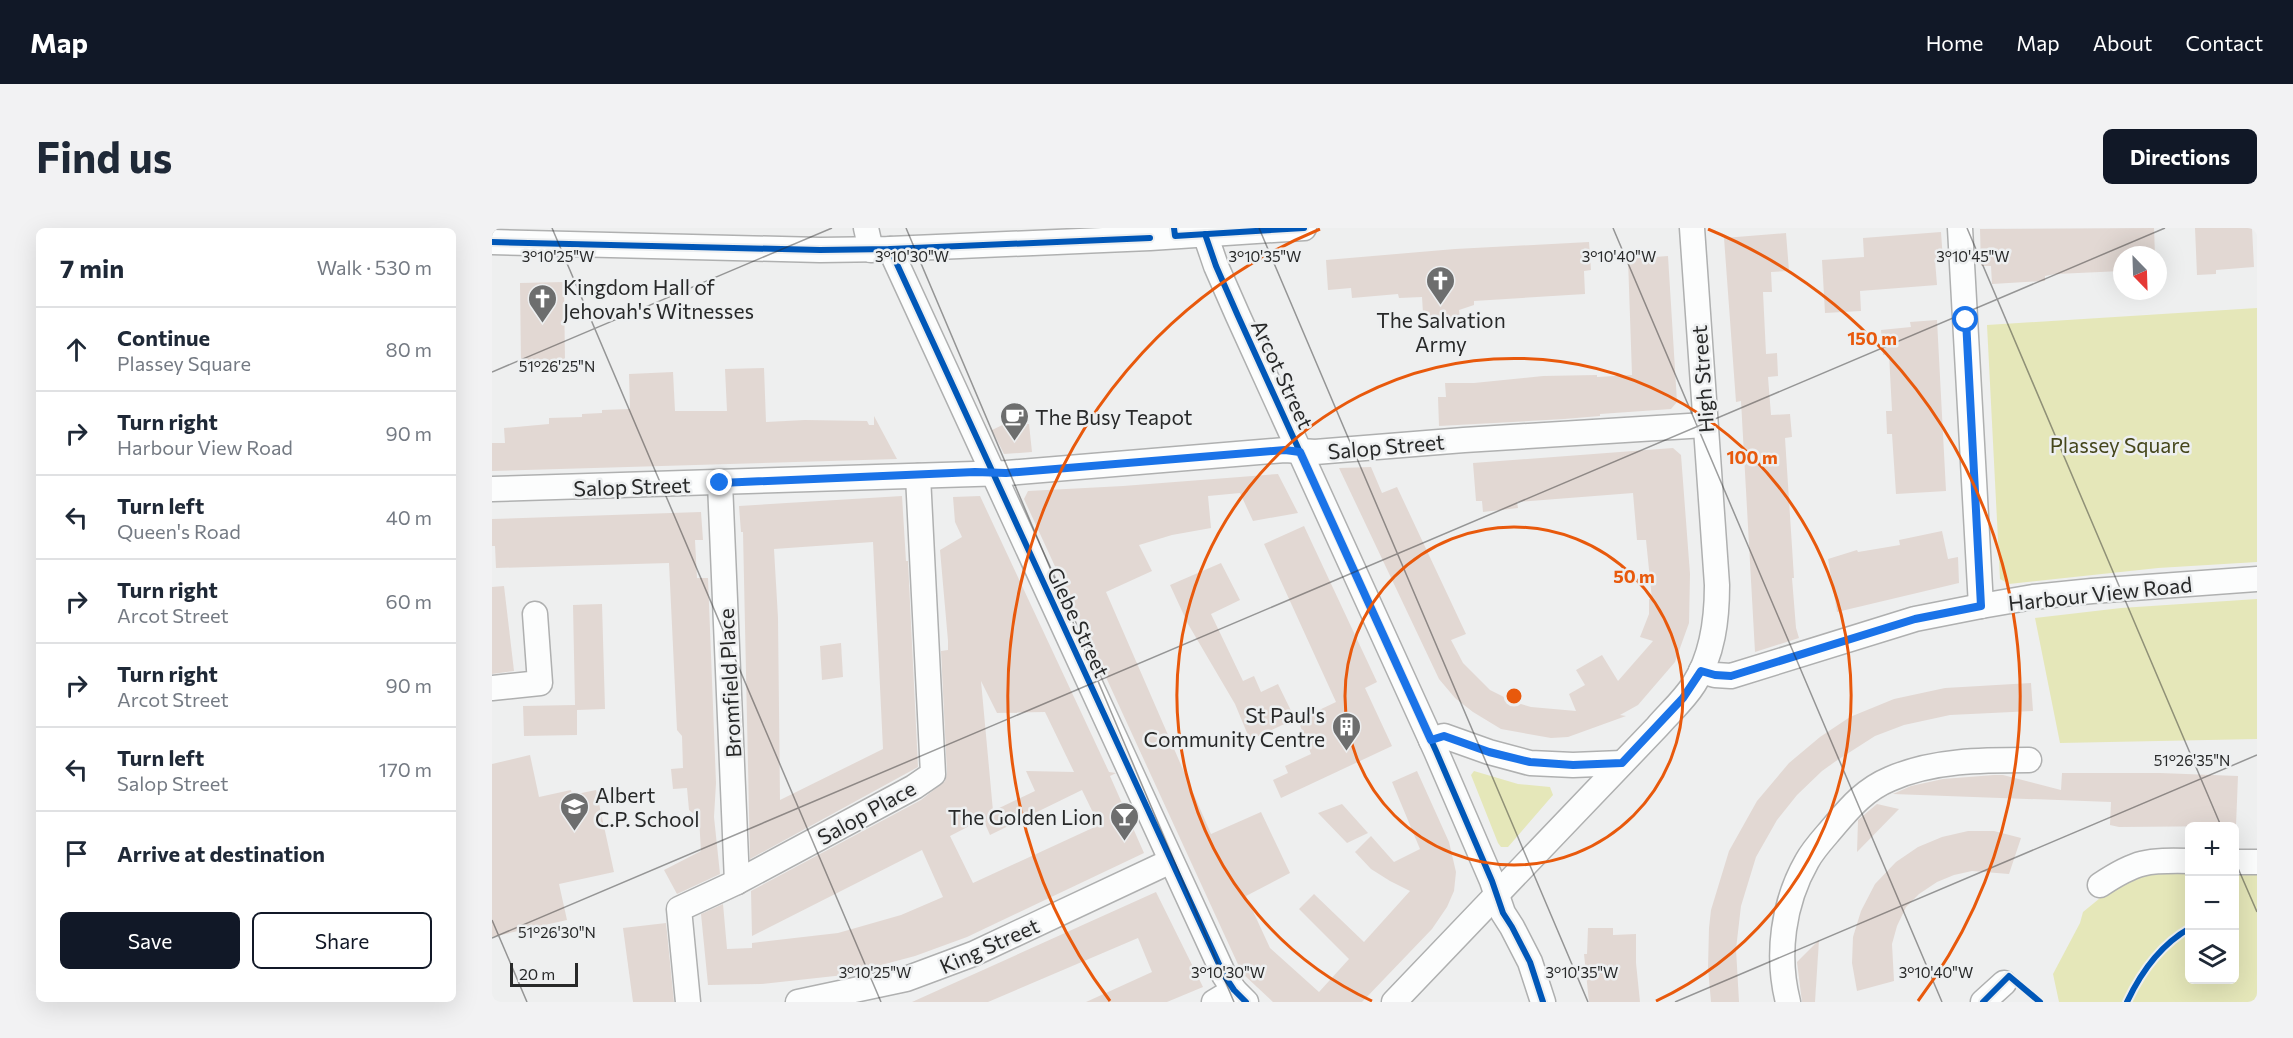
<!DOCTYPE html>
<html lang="en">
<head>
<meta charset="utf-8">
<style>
	body { margin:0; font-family:Commissioner,sans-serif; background:#f2f2f3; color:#1f2937 }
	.controls { position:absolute; right:18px; bottom:18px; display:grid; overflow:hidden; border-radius:9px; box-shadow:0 6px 24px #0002 }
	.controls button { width:54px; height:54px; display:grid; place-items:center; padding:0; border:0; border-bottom:2px solid #e0e1e3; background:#fff; color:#1f2937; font:30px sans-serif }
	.compass { position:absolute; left:1621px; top:18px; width:54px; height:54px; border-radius:50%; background:#fff; box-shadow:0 6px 24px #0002; rotate:157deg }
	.scale { position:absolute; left:18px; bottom:15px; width:68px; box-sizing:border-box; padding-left:6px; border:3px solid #282929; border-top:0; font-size:16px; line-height:21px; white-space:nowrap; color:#282929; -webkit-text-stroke:4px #edeff0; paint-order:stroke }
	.stop { position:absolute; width:18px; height:18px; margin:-14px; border:4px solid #1a73e8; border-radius:50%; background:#fff }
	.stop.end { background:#1a73e8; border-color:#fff; box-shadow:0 2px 6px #0008 }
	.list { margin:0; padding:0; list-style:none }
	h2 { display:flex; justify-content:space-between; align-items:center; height:78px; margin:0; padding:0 24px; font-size:26px }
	h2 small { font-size:20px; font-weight:400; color:#747a83 }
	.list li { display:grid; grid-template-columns:39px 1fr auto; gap:18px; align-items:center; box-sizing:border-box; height:84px; padding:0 24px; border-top:2px solid #e0e1e3 }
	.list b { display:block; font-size:22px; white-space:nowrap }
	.list p { margin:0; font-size:20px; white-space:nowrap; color:#747a83 }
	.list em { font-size:20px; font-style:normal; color:#747a83 }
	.actions { display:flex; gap:12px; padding:18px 24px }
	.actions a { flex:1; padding:14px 0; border:2px solid #111827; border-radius:9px; text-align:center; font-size:21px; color:#111827 }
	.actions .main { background:#111827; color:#fff }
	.icon { flex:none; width:33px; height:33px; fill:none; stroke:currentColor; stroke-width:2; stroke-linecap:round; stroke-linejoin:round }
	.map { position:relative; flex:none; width:1765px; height:774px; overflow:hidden; border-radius:9px }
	header { display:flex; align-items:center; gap:36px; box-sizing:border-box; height:84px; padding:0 30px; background:#111827; color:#fff }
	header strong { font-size:28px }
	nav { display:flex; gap:33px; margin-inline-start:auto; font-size:21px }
	.intro { display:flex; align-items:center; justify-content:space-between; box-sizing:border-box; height:144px; padding:0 36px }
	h1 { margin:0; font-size:42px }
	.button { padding:15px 27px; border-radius:9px; background:#111827; color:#fff; font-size:21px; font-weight:700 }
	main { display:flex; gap:36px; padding:0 36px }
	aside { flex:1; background:#fff; border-radius:9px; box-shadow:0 6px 24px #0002 }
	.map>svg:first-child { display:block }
</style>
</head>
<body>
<header>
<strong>Map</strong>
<nav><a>Home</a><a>Map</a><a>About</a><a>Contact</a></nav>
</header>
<div class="intro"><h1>Find us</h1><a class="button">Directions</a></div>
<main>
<aside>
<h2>7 min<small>Walk · 530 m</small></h2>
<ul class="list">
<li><svg class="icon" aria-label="ahead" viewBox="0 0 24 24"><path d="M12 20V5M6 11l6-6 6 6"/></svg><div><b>Continue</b><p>Plassey Square</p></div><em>80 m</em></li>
<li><svg class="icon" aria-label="right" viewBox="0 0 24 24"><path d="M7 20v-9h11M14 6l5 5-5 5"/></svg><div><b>Turn right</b><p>Harbour View Road</p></div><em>90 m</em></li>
<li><svg class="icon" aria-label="left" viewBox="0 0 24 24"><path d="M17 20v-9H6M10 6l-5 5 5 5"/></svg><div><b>Turn left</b><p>Queen's Road</p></div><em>40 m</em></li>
<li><svg class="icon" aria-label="right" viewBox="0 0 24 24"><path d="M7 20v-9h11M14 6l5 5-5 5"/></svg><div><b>Turn right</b><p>Arcot Street</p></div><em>60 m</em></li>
<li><svg class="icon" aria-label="right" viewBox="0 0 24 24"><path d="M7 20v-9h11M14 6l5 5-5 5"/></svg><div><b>Turn right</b><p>Arcot Street</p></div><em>90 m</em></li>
<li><svg class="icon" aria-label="left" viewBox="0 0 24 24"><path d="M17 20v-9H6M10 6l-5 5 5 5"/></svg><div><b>Turn left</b><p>Salop Street</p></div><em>170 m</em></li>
<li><svg class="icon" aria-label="arrive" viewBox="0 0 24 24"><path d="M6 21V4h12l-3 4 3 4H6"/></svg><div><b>Arrive at destination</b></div></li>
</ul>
<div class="actions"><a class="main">Save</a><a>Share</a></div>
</aside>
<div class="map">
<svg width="1765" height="774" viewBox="0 0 1765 774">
	<rect width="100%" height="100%" fill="#eeefef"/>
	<!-- green -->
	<g fill="#e5e7b9">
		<path d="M1765 80V334L1666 340 1517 356 1508 351 1495 97Z"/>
		<path d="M1765 371V511L1568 515 1543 390 1629 380Z"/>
		<path d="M982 543 1026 556 1058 559 1061 567 1016 619H1009L1006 615 979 547Z"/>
		<path d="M1654 642 1697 643 1698 752H1742L1743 644 1765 645V774H1567L1561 746 1588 695 1591 684 1624 657Z"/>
	</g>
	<!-- building -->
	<g fill="#e2d8d3" fill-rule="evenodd">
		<path d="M1662 0 1663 27H1630V43L1564 46 1553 48V53L1500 56 1499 38H1489L1488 1Z"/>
		<path d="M1703 0H1760L1762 39 1724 42V46L1705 47Z"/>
		<path d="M1449 4 1451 32H1443L1445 57 1368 63 1369 83 1333 85 1330 32 1372 29 1371 10Z"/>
		<path d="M1294 5 1297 43 1279 44 1280 64H1271L1274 126 1285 125 1286 148 1276 149 1279 187 1298 186 1300 209 1293 210 1302 350H1300L1304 400 1307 410 1263 424 1249 173 1244 174 1232 10Z"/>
		<path d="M1097 14 1099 42 1092 43 1093 66 982 73V77L967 82 969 99 932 101 930 69 907 70 906 66 860 70 859 60 836 62 834 32 963 21Z"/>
		<path d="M1176 28 1185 174 1179 181 1108 186V188L1072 191 947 198 946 169H954L953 155H982L1051 148 1105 147V149L1140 147 1136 31Z"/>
		<path d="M72 54 73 135H29L28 55Z"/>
		<path d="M1445 92 1454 263 1404 266 1400 206H1395L1394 183H1400L1397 126 1391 127 1389 102 1419 99 1418 94Z"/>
		<path d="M272 140 274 194 313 192 375 193 377 197H382V188L405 231 0 243V215H13L12 200 57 196V190L90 189V186L110 185V182L138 181 137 146 181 144 183 183H235L233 141Z"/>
		<path d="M525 190 528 196H537L540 224 512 226 500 202Z"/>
		<path d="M1181 220 1189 227 1198 346 1197 395 1183 434 1146 477 1128 487 1134 488 1076 509 1059 510 1009 501 981 484 963 470 947 451 847 240 879 239 890 265 905 259 974 406 959 412 971 435 998 462 1022 474 1039 479 1084 483 1077 466 1093 457 1084 442 1110 427 1126 453 1161 413 1148 409 1157 386V371H1160L1154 312H1145L1141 265 1025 274 1026 280 991 284 990 273H984L981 235Z"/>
		<path d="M786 246 806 285 761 293 748 265 716 268 719 300 680 307 647 317 660 343 614 364 719 606 769 584 798 645 754 668 778 720 827 764 857 731 807 681 822 666 872 714 918 663 898 653 879 641 863 624 879 608 902 634 928 621 900 554 925 543 957 614 964 644 962 663 955 679 940 701 870 774H781L750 745 532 271 536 263 631 258Z"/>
		<path d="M410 268 414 333H416L426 539 258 631 251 304H249L247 278ZM381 314 391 521 288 572 286 390 282 321Z"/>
		<path d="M488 268 617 544 624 545 618 548 652 625 475 709 423 728 352 747 269 756 216 757 209 686 231 676 235 721 260 720V715L346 705 409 687 451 669 430 622 260 708 259 663 429 572 453 553 455 545 449 423 456 422V413L448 322 470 309 463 294 461 269ZM489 453 505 485 553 484 582 544 534 543 543 563 501 583ZM590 562 607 597 481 655 458 608 491 591 498 607Z"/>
		<path d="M209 284 211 312H203L205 350H216L224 555 222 589 228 646 185 666 172 642 209 623 207 590 197 582 195 560 181 561 179 541 191 540 190 508 185 502 177 335 4 340 3 318H0V291Z"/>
		<path d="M812 298 885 454 873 460 900 518 789 570 781 552 796 545 793 538 819 526 806 492 844 474 772 316Z"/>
		<path d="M1450 303 1456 331 1466 329 1467 355 1345 384 1336 331 1365 322 1366 324 1408 317 1407 312Z"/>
		<path d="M729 335 748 372 719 386 751 453 762 448 769 464 786 456 803 491 758 512 743 476 696 396 678 357Z"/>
		<path d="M12 358 22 443 0 446V359Z"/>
		<path d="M110 376 113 481 85 482V507L32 508 31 478 83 477 81 377Z"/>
		<path d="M349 415 351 449 330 452 328 418Z"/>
		<path d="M1539 455 1541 483 1458 487 1412 497 1383 508 1344 533 1330 543 1305 567 1285 592 1264 629 1249 678 1244 721 1247 774H1219L1216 740 1217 700 1219 682 1237 623 1265 573 1297 535 1328 509 1358 489 1402 471 1453 460Z"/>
		<path d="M38 527 47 569 79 562 80 567 104 562 122 644 67 656 75 692 0 709V536Z"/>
		<path d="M1570 545H1668L1746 548 1744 598 1627 599 1618 597 1619 574 1401 566 1419 558 1451 551 1502 547H1511L1569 562Z"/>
		<path d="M850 576 876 605 855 615 826 585Z"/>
		<path d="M1385 576 1407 581 1365 624 1366 592Z"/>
		<path d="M1476 603H1502L1529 610 1517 646 1480 643 1462 647 1445 654 1427 666 1414 679 1405 698 1400 716 1402 753 1365 763 1360 735 1361 709 1369 683 1383 656 1404 634 1426 619 1450 609Z"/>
		<path d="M664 664 711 759 675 774H594L660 744 646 710 496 774H420Z"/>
		<path d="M174 695 182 774H141L131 700Z"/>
		<path d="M1096 700H1121V707L1144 706V735L1148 774H1097L1092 726H1095Z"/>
		<path d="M1327 712 1323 774H1310L1305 734Z"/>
	</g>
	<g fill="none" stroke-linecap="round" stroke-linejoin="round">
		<defs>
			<g id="minor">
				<path d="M374 0 379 22"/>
				<path d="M711 0 724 38 746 88 944 523 1000 653 1011 685 1020 699 1038 734 1051 774"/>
				<path d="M1468 0 1489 378"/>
				<path d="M0 14 328 22 398 21 658 10 812 0"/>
				<path d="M398 21 732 747 742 762 754 774"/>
				<path d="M228 255 245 654"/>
				<path d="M0 261 515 245 793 222 823 224 972 212 1213 197"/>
				<path d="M1209 443 1223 447 1239 448 1423 391 1489 378 1541 369 1600 363 1765 351"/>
				<path d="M0 460 48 455 43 386"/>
				<path d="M939 512 952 508 997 524 1038 535 1081 537 1130 535"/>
				<path d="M1742 634H1765"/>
				<path d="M1608 657C1644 633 1655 632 1698 633"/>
				<path d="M196 774 187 681 245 654 422 559 441 546 426 248"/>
				<path d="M306 774 414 751 481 726 679 633"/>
				<path d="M722 774 742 762"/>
				<path d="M902 774 1165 499C1177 485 1192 472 1202 456 1221 427 1225 391 1225 357L1200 0"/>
				<path d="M1296 774C1284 727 1291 675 1315 633 1322 620 1334 608 1343 597 1359 578 1374 561 1398 551 1441 532 1491 532 1537 532"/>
				<path d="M1491 774 1512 755"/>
			</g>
		</defs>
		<!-- minor casing -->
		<use href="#minor" stroke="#afb0b0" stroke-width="27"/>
		<!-- minor -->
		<use href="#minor" stroke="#fcfdfd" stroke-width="24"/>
		<defs>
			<g id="cycleway">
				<path d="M682 0 683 8 812 0"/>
				<path d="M713 6 724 38 746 88 944 523 1000 653 1011 685 1020 699 1038 734 1051 774"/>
				<path d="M0 14 328 22 398 21 658 10"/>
				<path d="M398 21 732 747 742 762 754 774"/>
				<path d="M1491 774 1517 748 1548 774"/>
				<path d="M1635 774C1649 744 1668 717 1698 700"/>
			</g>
		</defs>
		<!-- cycleway casing -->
		<use href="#cycleway" stroke="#edeff0" stroke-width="10"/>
		<!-- cycleway -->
		<use href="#cycleway" stroke="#0057b8" stroke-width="6"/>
	</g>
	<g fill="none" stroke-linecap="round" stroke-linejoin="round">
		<!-- route -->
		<path stroke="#1a73e8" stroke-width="8" d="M228 255 483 244 514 245 793 222 808 224 939 512 952 508 997 524 1038 534 1081 537 1130 535 1191 470 1209 443 1223 447 1239 448 1423 391 1489 378 1474 92"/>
	</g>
	<!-- ticks -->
	<path fill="none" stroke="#282929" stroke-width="1.5" stroke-opacity="0.45" d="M60 0 389 774M414 0 742 774M767 0 1096 774M1121 0 1450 774M1475 0 1729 598M0 144 340 0M1742 631 1765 684M0 692 35 774M0 710 1673 0M1183 774 1765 527"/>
	<!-- distance rings -->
	<g fill="none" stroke="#e8590c" stroke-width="3">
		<circle cx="1022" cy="468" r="169"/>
		<path d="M880 773A337 337 0 1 1 1164 773"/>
		<path d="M618 773A506 506 0 0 1 828 1M1216 1A506 506 0 0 1 1426 773"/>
	</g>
	<!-- icons -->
	<defs>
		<symbol id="church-pin" viewBox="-11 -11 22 30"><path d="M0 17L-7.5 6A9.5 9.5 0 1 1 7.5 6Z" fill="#6d6e6e" stroke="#edeff0"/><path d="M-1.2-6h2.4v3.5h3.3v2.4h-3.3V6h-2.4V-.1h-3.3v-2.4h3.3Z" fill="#fff"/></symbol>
		<symbol id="cafe-pin" viewBox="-11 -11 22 30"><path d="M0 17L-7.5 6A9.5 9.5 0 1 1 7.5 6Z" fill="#6d6e6e" stroke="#edeff0"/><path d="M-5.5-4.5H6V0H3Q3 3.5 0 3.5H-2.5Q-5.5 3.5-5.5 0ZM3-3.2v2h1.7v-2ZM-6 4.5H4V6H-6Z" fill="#fff"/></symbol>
		<symbol id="building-pin" viewBox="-11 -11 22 30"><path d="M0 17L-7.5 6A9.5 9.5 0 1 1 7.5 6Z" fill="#6d6e6e" stroke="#edeff0"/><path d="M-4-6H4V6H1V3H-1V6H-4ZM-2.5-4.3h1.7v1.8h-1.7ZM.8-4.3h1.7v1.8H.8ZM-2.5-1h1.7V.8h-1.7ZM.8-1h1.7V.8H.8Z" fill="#fff"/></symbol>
		<symbol id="school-pin" viewBox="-11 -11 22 30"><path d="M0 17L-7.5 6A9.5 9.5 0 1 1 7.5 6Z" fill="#6d6e6e" stroke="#edeff0"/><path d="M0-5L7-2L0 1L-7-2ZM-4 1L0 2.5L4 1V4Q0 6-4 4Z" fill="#fff"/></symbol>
		<symbol id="bar-pin" viewBox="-11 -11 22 30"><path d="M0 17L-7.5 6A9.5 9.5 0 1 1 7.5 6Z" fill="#6d6e6e" stroke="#edeff0"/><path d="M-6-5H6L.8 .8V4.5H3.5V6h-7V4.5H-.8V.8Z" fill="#fff"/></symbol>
	</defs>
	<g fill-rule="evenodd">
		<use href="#church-pin" x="932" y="36" width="33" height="45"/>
		<use href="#church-pin" x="34" y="54" width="33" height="45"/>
		<use href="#cafe-pin" x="506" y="172" width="33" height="45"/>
		<use href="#building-pin" x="838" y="482" width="33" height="45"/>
		<use href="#school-pin" x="66" y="562" width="33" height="45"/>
		<use href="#bar-pin" x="616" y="572" width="33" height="45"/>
	</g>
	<g text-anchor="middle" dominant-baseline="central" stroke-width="5" stroke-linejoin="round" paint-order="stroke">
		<!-- poi labels -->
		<g font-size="21" fill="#282929" stroke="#edeff0" text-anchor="start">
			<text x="71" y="58">Kingdom Hall of<tspan x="71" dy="24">Jehovah's Witnesses</tspan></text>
			<text x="949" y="91" text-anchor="middle">The Salvation<tspan x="949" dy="24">Army</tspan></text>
			<text x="543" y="188">The Busy Teapot</text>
			<text x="833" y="486" text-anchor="end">St Paul's<tspan x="833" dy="24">Community Centre</tspan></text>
			<text x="103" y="566">Albert<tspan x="103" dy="24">C.P. School</tspan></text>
			<text x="611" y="588" text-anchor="end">The Golden Lion</text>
		</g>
		<!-- street labels -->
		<g font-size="21" fill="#282929" stroke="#edeff0">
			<text transform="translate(791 146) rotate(65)">Arcot Street</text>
			<text transform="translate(1210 151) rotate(-94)">High Street</text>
			<text transform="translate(894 218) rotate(-5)">Salop Street</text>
			<text transform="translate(140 258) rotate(-2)">Salop Street</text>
			<text transform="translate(1608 365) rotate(-6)">Harbour View Road</text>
			<text transform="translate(587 394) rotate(65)">Glebe Street</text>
			<text transform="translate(237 455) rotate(-93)">Bromfield Place</text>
			<text transform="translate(374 584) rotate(-29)">Salop Place</text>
			<text transform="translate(497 717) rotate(-24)">King Street</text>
		</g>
		<!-- park labels -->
		<g font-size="21" fill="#46471c" stroke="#edeff0">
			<text x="1628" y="216">Plassey Square</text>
		</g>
	</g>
	<g font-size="15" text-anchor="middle" fill="#282929" stroke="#edeff0" stroke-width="5" stroke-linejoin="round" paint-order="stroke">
		<text x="66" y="34">3°10'25"W</text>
		<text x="420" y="34">3°10'30"W</text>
		<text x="773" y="34">3°10'35"W</text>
		<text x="1127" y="34">3°10'40"W</text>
		<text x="1481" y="34">3°10'45"W</text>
		<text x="65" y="144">51°26'25"N</text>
		<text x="1700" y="538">51°26'35"N</text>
		<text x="65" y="710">51°26'30"N</text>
		<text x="383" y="750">3°10'25"W</text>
		<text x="736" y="750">3°10'30"W</text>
		<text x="1090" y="750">3°10'35"W</text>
		<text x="1444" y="750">3°10'40"W</text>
	</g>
	<circle cx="1022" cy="468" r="9" fill="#e8590c" stroke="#edeff0" stroke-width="3"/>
	<g font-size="18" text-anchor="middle" font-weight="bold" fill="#e8590c" stroke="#edeff0" stroke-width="5" stroke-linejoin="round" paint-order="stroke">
		<text x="1380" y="117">150 m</text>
		<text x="1260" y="236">100 m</text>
		<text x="1142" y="355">50 m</text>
	</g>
</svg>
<div class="controls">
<button>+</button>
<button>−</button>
<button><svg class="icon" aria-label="layers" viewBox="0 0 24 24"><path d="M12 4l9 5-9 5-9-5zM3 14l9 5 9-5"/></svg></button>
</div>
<svg class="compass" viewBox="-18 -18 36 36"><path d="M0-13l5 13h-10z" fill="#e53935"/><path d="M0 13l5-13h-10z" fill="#747a83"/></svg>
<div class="scale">20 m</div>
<div class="stop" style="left:1474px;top:92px"></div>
<div class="stop end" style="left:228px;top:255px"></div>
</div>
</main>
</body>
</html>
